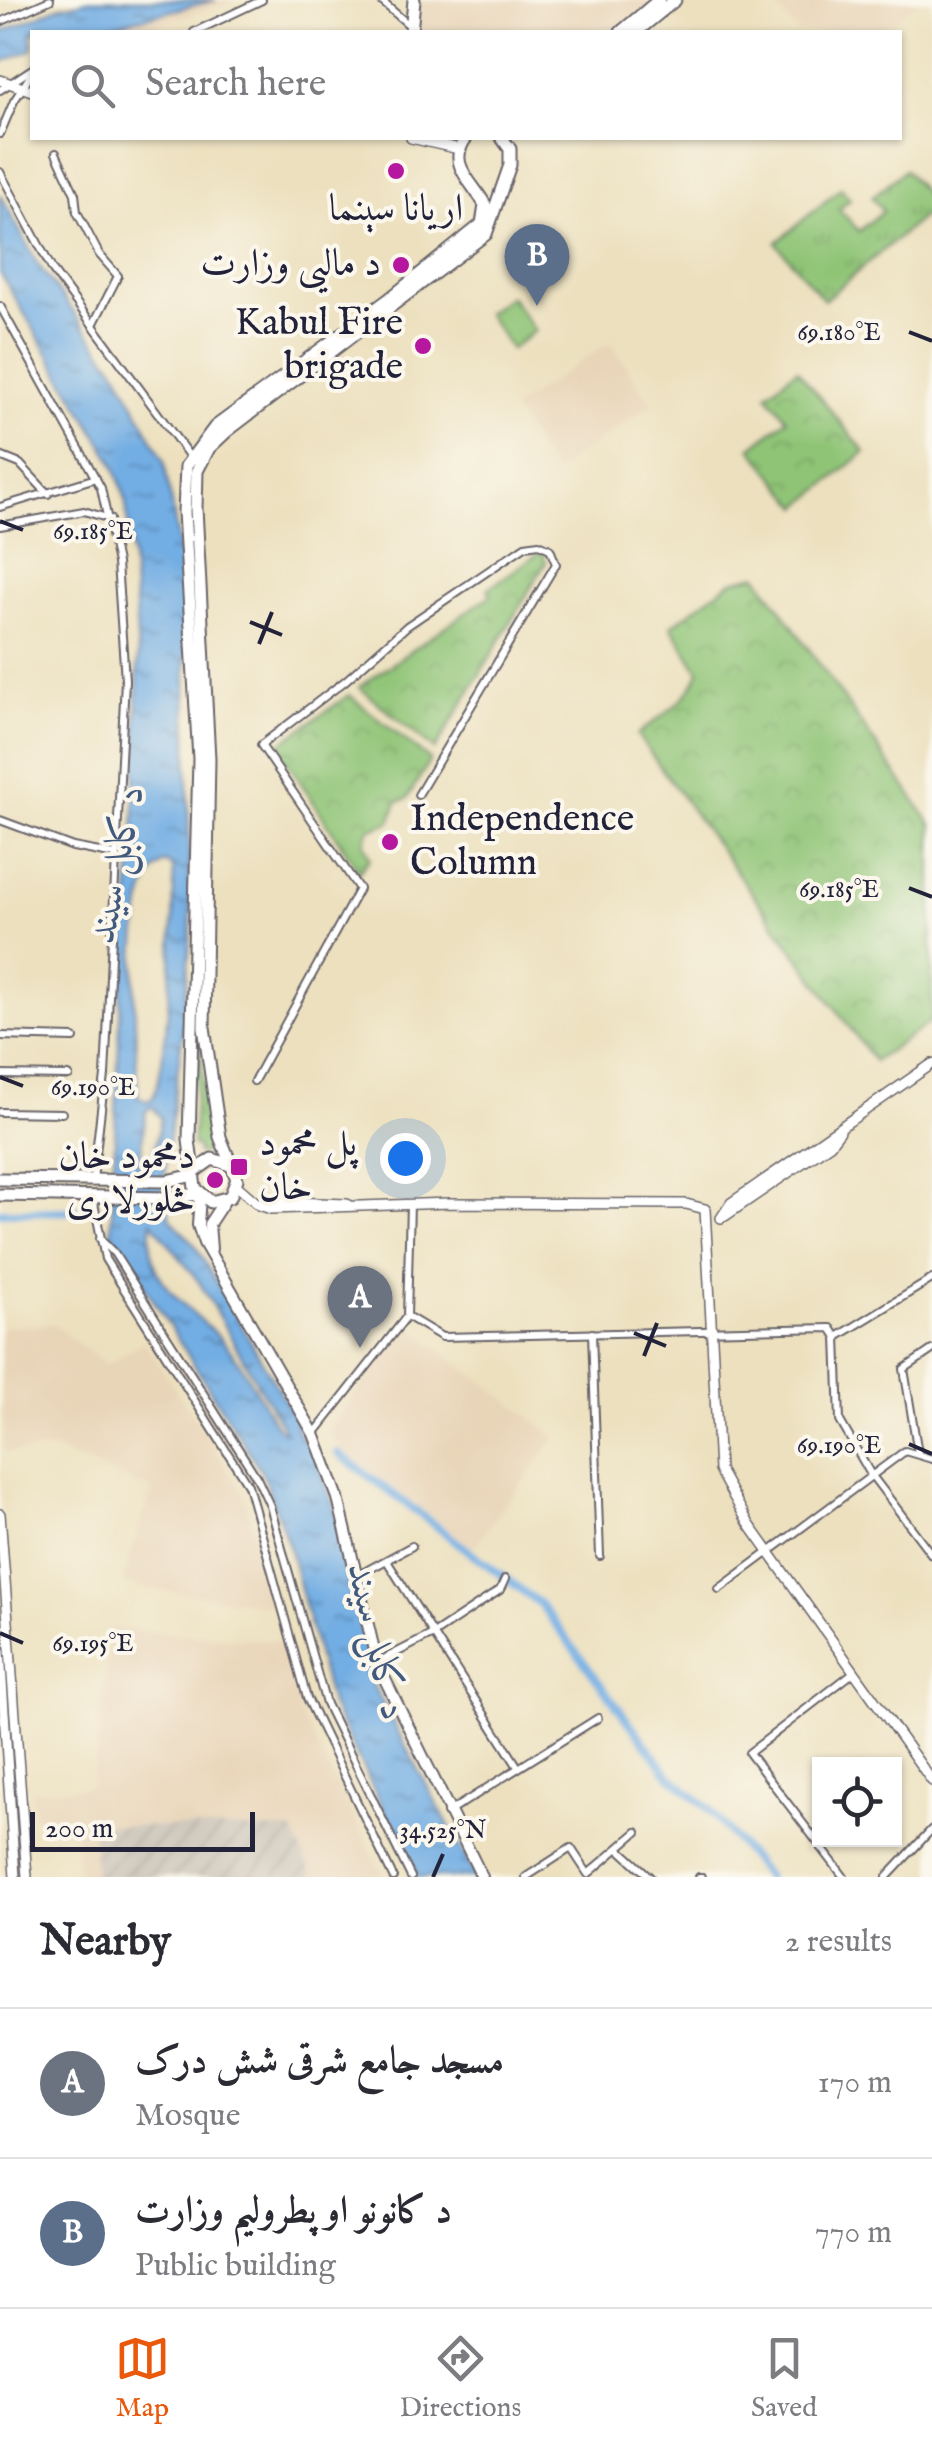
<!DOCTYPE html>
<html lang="en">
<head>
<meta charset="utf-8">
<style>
	body { margin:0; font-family:"IM FELL English",Amiri,serif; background:#f7f7f7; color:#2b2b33 }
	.controls { position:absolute; right:30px; bottom:30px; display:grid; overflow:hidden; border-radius:0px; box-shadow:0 2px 8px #0004 }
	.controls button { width:90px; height:90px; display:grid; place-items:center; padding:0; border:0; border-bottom:2px solid #e1e1e2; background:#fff; color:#2b2b33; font:50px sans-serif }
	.scale { position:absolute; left:30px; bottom:25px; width:225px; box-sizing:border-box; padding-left:10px; border:5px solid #22223b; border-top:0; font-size:28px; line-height:35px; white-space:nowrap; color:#22223b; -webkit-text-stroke:8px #fbf7ec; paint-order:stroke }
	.you { position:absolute; left:405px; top:1158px; width:35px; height:35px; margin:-25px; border:8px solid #fff; border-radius:50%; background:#1a73e8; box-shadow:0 0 0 15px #1a73e833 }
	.badge { display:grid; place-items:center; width:65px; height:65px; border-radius:50%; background:#ea580c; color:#fff; font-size:32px; font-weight:700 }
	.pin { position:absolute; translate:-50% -82px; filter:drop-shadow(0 2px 5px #0008) }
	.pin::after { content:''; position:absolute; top:52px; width:35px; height:30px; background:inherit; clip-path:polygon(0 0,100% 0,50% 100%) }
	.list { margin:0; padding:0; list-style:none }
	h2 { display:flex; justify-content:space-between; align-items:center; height:130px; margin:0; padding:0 40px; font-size:42px }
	h2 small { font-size:32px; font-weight:400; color:#7c7c81 }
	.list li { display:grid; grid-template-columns:65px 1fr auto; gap:30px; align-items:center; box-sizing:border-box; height:150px; padding:0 40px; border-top:2px solid #e1e1e2 }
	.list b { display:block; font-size:38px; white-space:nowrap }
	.list p { margin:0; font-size:32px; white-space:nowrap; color:#7c7c81 }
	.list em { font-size:32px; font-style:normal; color:#7c7c81 }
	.icon { flex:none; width:55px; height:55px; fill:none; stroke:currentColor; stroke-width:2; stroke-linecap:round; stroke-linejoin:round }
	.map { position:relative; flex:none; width:932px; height:1877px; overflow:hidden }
	.search { position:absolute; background:#fff; box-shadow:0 2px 8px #0004; left:30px; right:30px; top:30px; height:110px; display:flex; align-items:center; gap:25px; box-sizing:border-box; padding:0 35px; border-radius:0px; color:#7c7c81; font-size:38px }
	.sheet { height:430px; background:#fff }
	nav { display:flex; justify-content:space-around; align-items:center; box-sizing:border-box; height:140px; border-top:2px solid #e1e1e2; background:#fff; font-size:28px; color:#7c7c81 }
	nav a { display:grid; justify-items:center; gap:5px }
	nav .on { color:#ea580c }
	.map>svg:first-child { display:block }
</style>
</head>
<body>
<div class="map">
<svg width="932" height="1877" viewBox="0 0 932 1877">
	<defs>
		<pattern id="industrial-furrows" width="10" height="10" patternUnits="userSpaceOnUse" patternTransform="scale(2.5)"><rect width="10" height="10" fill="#cbc3b8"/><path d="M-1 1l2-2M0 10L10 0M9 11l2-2" fill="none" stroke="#aea79f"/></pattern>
		<pattern id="grass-tufts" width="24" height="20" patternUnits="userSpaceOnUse" patternTransform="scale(2.5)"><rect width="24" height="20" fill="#8fc476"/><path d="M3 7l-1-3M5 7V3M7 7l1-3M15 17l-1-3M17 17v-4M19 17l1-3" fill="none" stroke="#7ba867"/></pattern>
		<pattern id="park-crowns" width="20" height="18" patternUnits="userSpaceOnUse" patternTransform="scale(2.5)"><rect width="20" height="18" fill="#8fc476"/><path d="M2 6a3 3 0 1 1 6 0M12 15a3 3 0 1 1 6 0" fill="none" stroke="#7ba867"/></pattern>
		<pattern id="water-ripples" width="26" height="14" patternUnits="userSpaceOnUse" patternTransform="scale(2.5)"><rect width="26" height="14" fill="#72ade3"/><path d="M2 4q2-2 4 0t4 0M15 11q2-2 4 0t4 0" fill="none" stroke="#5d8cb9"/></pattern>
	</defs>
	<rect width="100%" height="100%" fill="#fbf7ec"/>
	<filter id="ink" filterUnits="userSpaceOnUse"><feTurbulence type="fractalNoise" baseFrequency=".01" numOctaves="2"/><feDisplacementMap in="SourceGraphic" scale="20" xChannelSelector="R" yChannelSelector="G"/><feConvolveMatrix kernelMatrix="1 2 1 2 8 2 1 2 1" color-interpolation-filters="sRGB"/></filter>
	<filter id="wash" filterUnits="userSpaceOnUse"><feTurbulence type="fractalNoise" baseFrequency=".0048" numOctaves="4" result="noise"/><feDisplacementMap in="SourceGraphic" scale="40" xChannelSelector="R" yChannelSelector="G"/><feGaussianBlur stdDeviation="2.25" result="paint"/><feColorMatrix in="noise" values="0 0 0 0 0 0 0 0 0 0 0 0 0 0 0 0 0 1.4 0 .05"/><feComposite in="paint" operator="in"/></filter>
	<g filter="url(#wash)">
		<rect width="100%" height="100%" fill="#ece0be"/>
		<!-- built -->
		<g fill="#e8d4b7">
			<path d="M216 0H237L149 28 84 32Z"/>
			<path d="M414 0H659L621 32H411Z"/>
			<path d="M771 0H920L879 32H797Z"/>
			<path d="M610 342 652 404 554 471 512 409Z"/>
			<path d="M52 1324 107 1365 144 1342 242 1491 275 1606 122 1584 152 1489 56 1450 5 1452 0 1328Z"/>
			<path d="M407 1325 556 1437 473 1548 345 1452 327 1431Z"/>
			<path d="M111 1628 284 1642 300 1713 384 1877H314L292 1830 93 1825 95 1877H78L75 1815 34 1817 32 1791 92 1787Z"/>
		</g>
		<!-- industrial -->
		<path fill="url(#industrial-furrows)" d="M92 1825 292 1830 314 1877H95Z"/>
		<!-- grass -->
		<g fill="url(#grass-tufts)" stroke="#587358" stroke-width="2.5">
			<path d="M905 170 932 203V209L824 300 776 243 841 188 850 199 839 209 859 231 883 211 872 197Z"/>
			<path d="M199 1037 211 1153 198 1154 197 1146H192Z"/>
		</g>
		<!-- park -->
		<g fill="url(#park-crowns)" stroke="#587358" stroke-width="2.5">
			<path d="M797 369 865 452 799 507 751 448 787 419 767 394Z"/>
			<path d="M542 551 546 562 435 750 359 687 491 595 488 589Z"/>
			<path d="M757 575 932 825V1021L874 1061 637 735C660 716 690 701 699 671L671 626 732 581Z"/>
			<path d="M349 695 430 760 407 799 397 802 390 822 369 829 364 843 370 858 359 872 277 746Z"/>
		</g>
		<!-- garden -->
		<path fill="#8fc476" stroke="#587358" stroke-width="2.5" d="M510 296 535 331 511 349 486 313Z"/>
		<!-- water -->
		<g fill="url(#water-ripples)" stroke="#4a688f" stroke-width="2.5" fill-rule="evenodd">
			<path d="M89 0H216L84 32H32V50L0 63V33L58 7Z"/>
			<path d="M0 194 37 263 117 371 164 461 184 573 191 930 182 1038 162 1190 171 1219 195 1245 295 1418 300 1438 313 1448 343 1533 344 1570 366 1645 367 1674 476 1877H418L330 1703 288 1543 263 1474 111 1233 121 991 134 834 138 655 132 559 125 497 113 462 0 273ZM166 862 173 868C176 906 168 1072 152 1099L146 1101 138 1096C137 1052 121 880 166 862ZM152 1106 161 1118 151 1167 144 1171 139 1166 146 1111ZM152 1222 199 1282 286 1433 277 1427C262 1403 249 1376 233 1354 201 1308 140 1292 152 1222Z"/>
		</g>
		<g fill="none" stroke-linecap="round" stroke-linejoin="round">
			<!-- canal -->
			<g stroke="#72ade3" stroke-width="8">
				<path d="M0 1212 79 1211"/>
				<path d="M338 1453 540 1604 669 1775 710 1810 767 1877"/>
			</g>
		</g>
	</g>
	<g filter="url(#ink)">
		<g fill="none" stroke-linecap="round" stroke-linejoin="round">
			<defs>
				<g id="street">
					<path d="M380 0 409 25"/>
					<path d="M0 22 50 0"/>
					<path d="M194 32 262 0"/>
					<path d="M0 90 32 69"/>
					<path d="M0 134 14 101 32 73"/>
					<path d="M56 153 75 194 77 212 99 254 118 276 94 323"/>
					<path d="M0 172 53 271 190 457"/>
					<path d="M0 306 101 488 117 563 125 680 105 1075 93 1179"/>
					<path d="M0 456 20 464 48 494"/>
					<path d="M0 507 96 478"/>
					<path d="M0 526 84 511 110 519"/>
					<path d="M0 820 73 847 115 855"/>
					<path d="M0 1036 74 1038"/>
					<path d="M0 1075 69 1076"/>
					<path d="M254 1081 359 889 261 745 345 681 407 626 525 546 539 544 550 549 556 564 418 795"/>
					<path d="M0 1112 62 1113"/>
					<path d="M93 1198 105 1259 248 1485 307 1698 393 1877"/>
					<path d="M100 1239 114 1253 257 1478 270 1506 326 1704 411 1877"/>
					<path d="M407 1316 442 1337 831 1328 837 1337 840 1421 870 1473 932 1555"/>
					<path d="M592 1333 600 1556"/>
					<path d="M837 1337 932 1279"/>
					<path d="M314 1434 407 1316 410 1204"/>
					<path d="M918 1453 904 1369 932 1350"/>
					<path d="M387 1561 518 1767"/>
					<path d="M357 1576 412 1546"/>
					<path d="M719 1589 905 1451 932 1459"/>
					<path d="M378 1662 435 1633 500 1590 505 1579"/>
					<path d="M447 1813 598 1718"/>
					<path d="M619 1849 650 1877"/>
					<path d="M526 1877 571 1848 588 1874 637 1832"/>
					<path d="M699 1877H702"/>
					<path d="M844 1877 749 1753 854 1672"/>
					<path d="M887 1877 932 1829"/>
				</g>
				<g id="secondary">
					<path d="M0 80 32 91"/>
					<path d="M411 138 459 149"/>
					<path d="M236 1185 259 1205 271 1209 450 1203 686 1204 705 1209 719 1470 749 1524 932 1781"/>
					<path d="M263 1201 347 1204"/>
					<path d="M725 1216 830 1144 840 1131"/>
					<path d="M721 1218 731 1203 932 1064"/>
					<path d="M0 1514 27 1877"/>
					<path d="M0 1651 15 1877"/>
				</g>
				<g id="primary">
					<path d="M200 1196 198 1225 204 1243 314 1434 338 1498 377 1663 482 1877"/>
					<path d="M211 1249 209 1224 224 1201"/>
				</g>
				<g id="highway">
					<path d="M411 32 414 0"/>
					<path d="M621 32 659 0"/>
					<path d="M636 32 675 0"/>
					<path d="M466 138C446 164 473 182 485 205L482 224 388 300 215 427 186 466 184 512 199 759 189 1140 195 1188 211 1202 230 1197 237 1179 220 1137 204 1027 209 759 196 508 197 471 209 448 227 431 486 234 510 165V149L502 138"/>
					<path d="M195 1171 212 1159 230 1165"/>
					<path d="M0 1179 167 1181 194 1175"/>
					<path d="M0 1195 167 1198 198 1194"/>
				</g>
			</defs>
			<!-- street casing -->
			<use href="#street" stroke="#696469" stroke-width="10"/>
			<!-- secondary casing -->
			<use href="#secondary" stroke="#696469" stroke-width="12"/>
			<!-- primary casing -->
			<use href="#primary" stroke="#696469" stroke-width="14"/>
			<!-- highway casing -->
			<use href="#highway" stroke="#696469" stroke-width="15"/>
			<!-- street -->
			<use href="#street" stroke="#fff" stroke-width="6"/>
			<!-- secondary -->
			<use href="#secondary" stroke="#fff" stroke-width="9"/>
			<!-- primary -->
			<use href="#primary" stroke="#fff" stroke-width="10"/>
			<!-- highway -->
			<use href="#highway" stroke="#fff" stroke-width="11"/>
		</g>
	</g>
	<!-- ticks -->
	<path fill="none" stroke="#22223b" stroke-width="4" d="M909 332 932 341M0 521 23 530M250 622 282 635M259 644 272 612M909 888 932 897M0 1077 23 1086M634 1333 666 1346M644 1356 657 1323M909 1444 932 1454M0 1633 23 1643M433 1877 443 1854"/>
	<!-- markers -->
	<g fill="#b5179e" stroke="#fbf7ec" stroke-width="4">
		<circle cx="396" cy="171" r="10"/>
		<circle cx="401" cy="265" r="10"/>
		<circle cx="423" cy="346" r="10"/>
		<circle cx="390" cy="842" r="10"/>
		<rect x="229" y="1157" width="20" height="20" rx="5"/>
		<circle cx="215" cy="1180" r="10"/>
	</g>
	<g text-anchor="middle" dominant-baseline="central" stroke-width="8" stroke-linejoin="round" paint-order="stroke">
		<!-- poi labels -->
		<g font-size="38" fill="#22223b" stroke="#fbf7ec" text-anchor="end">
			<text x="396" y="210" text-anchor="middle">اريانا سېنما</text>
			<text x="381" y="265">د مالیی وزارت</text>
			<text x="403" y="324">Kabul Fire<tspan x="403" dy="44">brigade</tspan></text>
			<text x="410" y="820" text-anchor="start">Independence<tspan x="410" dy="44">Column</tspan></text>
			<text x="259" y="1145" text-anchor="start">پل محمود<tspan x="259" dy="44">خان</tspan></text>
			<text x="195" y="1158">دمحمود خان<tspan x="195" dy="44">څلورلاری</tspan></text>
		</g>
		<!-- water labels -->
		<g font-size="40" font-style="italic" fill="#425a7e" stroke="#fbf7ec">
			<text transform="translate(118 864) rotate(-79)">د کابل سيند</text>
			<text transform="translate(376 1642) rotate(77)">د کابل سيند</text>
		</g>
	</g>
	<g font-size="25" text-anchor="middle" fill="#22223b" stroke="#fbf7ec" stroke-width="8" stroke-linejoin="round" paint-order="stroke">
		<text x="839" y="340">69.180°E</text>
		<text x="93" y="539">69.185°E</text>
		<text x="839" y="897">69.185°E</text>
		<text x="93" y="1095">69.190°E</text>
		<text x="839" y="1453">69.190°E</text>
		<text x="93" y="1651">69.195°E</text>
		<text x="443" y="1838">34.525°N</text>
	</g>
</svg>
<div class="controls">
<button><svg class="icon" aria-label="locate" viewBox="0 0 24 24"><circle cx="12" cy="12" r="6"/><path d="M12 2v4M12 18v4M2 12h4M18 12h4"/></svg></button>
</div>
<div class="scale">200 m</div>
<div class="you"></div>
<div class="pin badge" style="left:360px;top:1348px;background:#6b7280">A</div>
<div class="pin badge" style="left:537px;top:306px;background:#5c6f8a">B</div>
<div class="search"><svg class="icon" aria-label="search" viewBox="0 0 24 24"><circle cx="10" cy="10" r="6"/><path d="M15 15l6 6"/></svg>Search here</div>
</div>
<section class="sheet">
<h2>Nearby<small>2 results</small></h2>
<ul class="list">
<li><span class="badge" style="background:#6b7280">A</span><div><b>مسجد جامع شرقی شش درک</b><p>Mosque</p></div><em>170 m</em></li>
<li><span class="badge" style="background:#5c6f8a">B</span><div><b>د کانونو او پطرولیم وزارت</b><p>Public building</p></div><em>770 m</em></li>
</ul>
</section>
<nav>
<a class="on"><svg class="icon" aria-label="map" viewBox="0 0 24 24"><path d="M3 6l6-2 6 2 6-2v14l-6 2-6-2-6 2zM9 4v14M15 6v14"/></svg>Map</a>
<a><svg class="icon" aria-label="directions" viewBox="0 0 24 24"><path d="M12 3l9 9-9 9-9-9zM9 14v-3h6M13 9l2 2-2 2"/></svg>Directions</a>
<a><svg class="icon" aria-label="saved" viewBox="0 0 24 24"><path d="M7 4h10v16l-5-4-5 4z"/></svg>Saved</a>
</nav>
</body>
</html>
